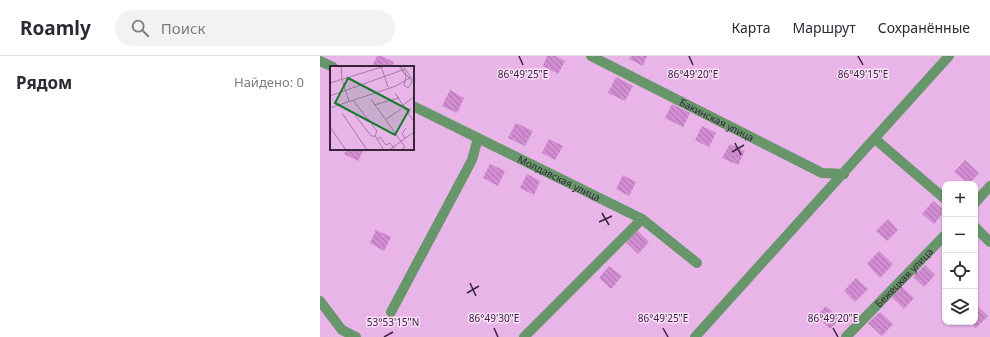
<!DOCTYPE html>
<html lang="ru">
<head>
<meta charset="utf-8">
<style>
	body { margin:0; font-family:"Noto Sans",sans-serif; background:#f2f2f3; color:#2b2b33 }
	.controls { position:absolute; right:12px; bottom:12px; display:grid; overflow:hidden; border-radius:8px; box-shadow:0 1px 3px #0004 }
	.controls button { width:36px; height:36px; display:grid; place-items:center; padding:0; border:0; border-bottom:1px solid #e1e1e2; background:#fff; color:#2b2b33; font:20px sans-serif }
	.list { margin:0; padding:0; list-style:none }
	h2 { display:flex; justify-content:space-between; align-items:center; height:52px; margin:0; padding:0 16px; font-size:17px }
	h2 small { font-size:13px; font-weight:400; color:#7c7c81 }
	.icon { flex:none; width:22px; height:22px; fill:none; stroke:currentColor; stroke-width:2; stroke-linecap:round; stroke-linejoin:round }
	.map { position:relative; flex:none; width:670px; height:281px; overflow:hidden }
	header { display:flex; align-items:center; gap:24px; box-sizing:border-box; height:56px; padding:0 20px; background:#fff; border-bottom:1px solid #e1e1e2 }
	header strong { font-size:19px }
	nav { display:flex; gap:22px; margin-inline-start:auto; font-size:14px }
	.search { width:280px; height:36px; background:#f2f2f3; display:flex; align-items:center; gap:10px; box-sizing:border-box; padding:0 14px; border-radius:22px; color:#7c7c81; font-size:15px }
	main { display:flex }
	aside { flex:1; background:#fff }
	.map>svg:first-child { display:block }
</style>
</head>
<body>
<header>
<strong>Roamly</strong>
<div class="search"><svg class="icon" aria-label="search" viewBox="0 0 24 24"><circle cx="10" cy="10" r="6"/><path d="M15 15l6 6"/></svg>Поиск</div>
<nav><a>Карта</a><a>Маршрут</a><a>Сохранённые</a></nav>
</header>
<main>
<aside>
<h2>Рядом<small>Найдено: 0</small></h2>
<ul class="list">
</ul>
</aside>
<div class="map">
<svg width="670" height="281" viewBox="0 0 670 281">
	<defs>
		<pattern id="building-back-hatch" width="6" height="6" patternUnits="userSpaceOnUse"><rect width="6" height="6" fill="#d18cd2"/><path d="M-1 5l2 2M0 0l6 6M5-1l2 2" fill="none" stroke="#ab72ab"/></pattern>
	</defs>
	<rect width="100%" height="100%" fill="#e9b5e9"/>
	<!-- building -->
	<g fill="url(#building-back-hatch)">
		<path d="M57 0H61L74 6 72 11H52Z"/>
		<path d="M227 0H236L245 5 238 18 223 10Z"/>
		<path d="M311 0H327L323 10 309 3Z"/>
		<path d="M296 21 313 30 305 45 288 37Z"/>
		<path d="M130 34 144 42 137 57 122 50Z"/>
		<path d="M352 48 370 57 363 71 345 62Z"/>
		<path d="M196 67 213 75 205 90 188 82Z"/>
		<path d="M382 70 396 77 389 91 375 84Z"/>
		<path d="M229 83 243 90 235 104 222 97Z"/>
		<path d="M410 88 425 95 418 109 402 102Z"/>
		<path d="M27 93H44L38 105 24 98Z"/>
		<path d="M645 104 659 117 649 128 634 116Z"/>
		<path d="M170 108 185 115 178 130 163 122Z"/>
		<path d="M207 118 220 125 214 139 200 132Z"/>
		<path d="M303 119 316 126 309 140 296 133Z"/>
		<path d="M613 145 625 155 614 168 602 158Z"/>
		<path d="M568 163 578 174 567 185 556 175Z"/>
		<path d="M56 174 71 181 64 195 50 187Z"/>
		<path d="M317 174 329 186 318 198 306 186Z"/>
		<path d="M559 195 573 208 560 222 547 208Z"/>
		<path d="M605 209 615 219 604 231 593 221Z"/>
		<path d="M289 210 302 220 291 233 279 222Z"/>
		<path d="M536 222 548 233 535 246 524 235Z"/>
		<path d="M582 231 594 242 584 253 572 241Z"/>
		<path d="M655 248 668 260 656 272 650 266H655Z"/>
		<path d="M506 250 520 263 510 273 497 260Z"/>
		<path d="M560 256 573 268 562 280 548 267Z"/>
	</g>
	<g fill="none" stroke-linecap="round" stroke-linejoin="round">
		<!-- minor -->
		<g stroke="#66966a" stroke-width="10">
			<path id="s1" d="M271 0 502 117 524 118"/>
			<path d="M0 5 13 11"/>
			<path id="s2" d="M93 50 322 163 377 207"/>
			<path d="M555 83 625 143"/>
			<path d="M655 147 670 130"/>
			<path d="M655 171 670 186"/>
			<path d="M0 245 22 274 36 281"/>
			<path d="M71 256 152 104 158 82"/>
			<path d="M204 281 322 163"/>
			<path d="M375 281 629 0"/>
			<path id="s3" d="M526 281 625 179"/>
		</g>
	</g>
	<!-- ticks -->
	<path fill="none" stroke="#392539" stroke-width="1.5" d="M199 0 203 9M369 0 373 9M538 0 543 9M415 87 421 99M412 96 424 89M282 157 289 169M279 166 292 160M150 227 156 240M147 237 159 230M174 272 178 281M343 272 348 281M513 272 518 281M64 281 73 276"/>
	<g text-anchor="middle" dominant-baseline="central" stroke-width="3" stroke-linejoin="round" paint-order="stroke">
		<!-- street labels -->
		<g font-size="10" fill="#392539" stroke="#fbe0fa">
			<text stroke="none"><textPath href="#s1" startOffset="141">Бакинская улица</textPath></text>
			<text stroke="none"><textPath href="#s2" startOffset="163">Молдавская улица</textPath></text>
			<text stroke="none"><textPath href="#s3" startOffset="83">Бежецкая улица</textPath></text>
		</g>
	</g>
	<!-- overview -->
	<g transform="translate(10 10)">
		<rect width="84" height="84" fill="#e9b5e9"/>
		<path fill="none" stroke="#a37ba3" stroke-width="1" d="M11 0 12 14 19 35M51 0 58 21M69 0 76 10 74 19 78 22 82 16 70 0M73 0 84 16M0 17 55 0M65 27 84 56M0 30 75 3M41 33 75 81 71 84M23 34 47 65 45 70 54 84M44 39 69 32M73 39 84 31M0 42 66 20 81 11M12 47 37 84M25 49 41 70H45M55 54 71 43M0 61 16 84M75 72 72 68 76 62M47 73 50 71 56 79 60 77 65 84M59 84 84 66"/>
		<path fill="#167b2d" fill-opacity="0.15" stroke="#167b2d" stroke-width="2" d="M18 12 79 44 65 69 5 37Z"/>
		<rect width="84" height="84" fill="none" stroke="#392539" stroke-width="2"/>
	</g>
	<g font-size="10" text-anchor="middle" fill="#392539" stroke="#fbe0fa" stroke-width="3" stroke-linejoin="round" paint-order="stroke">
		<text x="203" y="22">86°49'25"E</text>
		<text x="373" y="22">86°49'20"E</text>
		<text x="543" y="22">86°49'15"E</text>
		<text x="174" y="266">86°49'30"E</text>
		<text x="343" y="266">86°49'25"E</text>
		<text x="513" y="266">86°49'20"E</text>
		<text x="73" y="270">53°53'15"N</text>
	</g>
</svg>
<div class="controls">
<button>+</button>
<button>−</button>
<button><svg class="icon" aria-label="locate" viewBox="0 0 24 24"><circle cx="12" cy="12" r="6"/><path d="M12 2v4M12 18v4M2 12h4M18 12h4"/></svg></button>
<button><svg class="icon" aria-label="layers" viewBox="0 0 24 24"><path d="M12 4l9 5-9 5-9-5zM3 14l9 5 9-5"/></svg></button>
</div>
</div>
</main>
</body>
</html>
